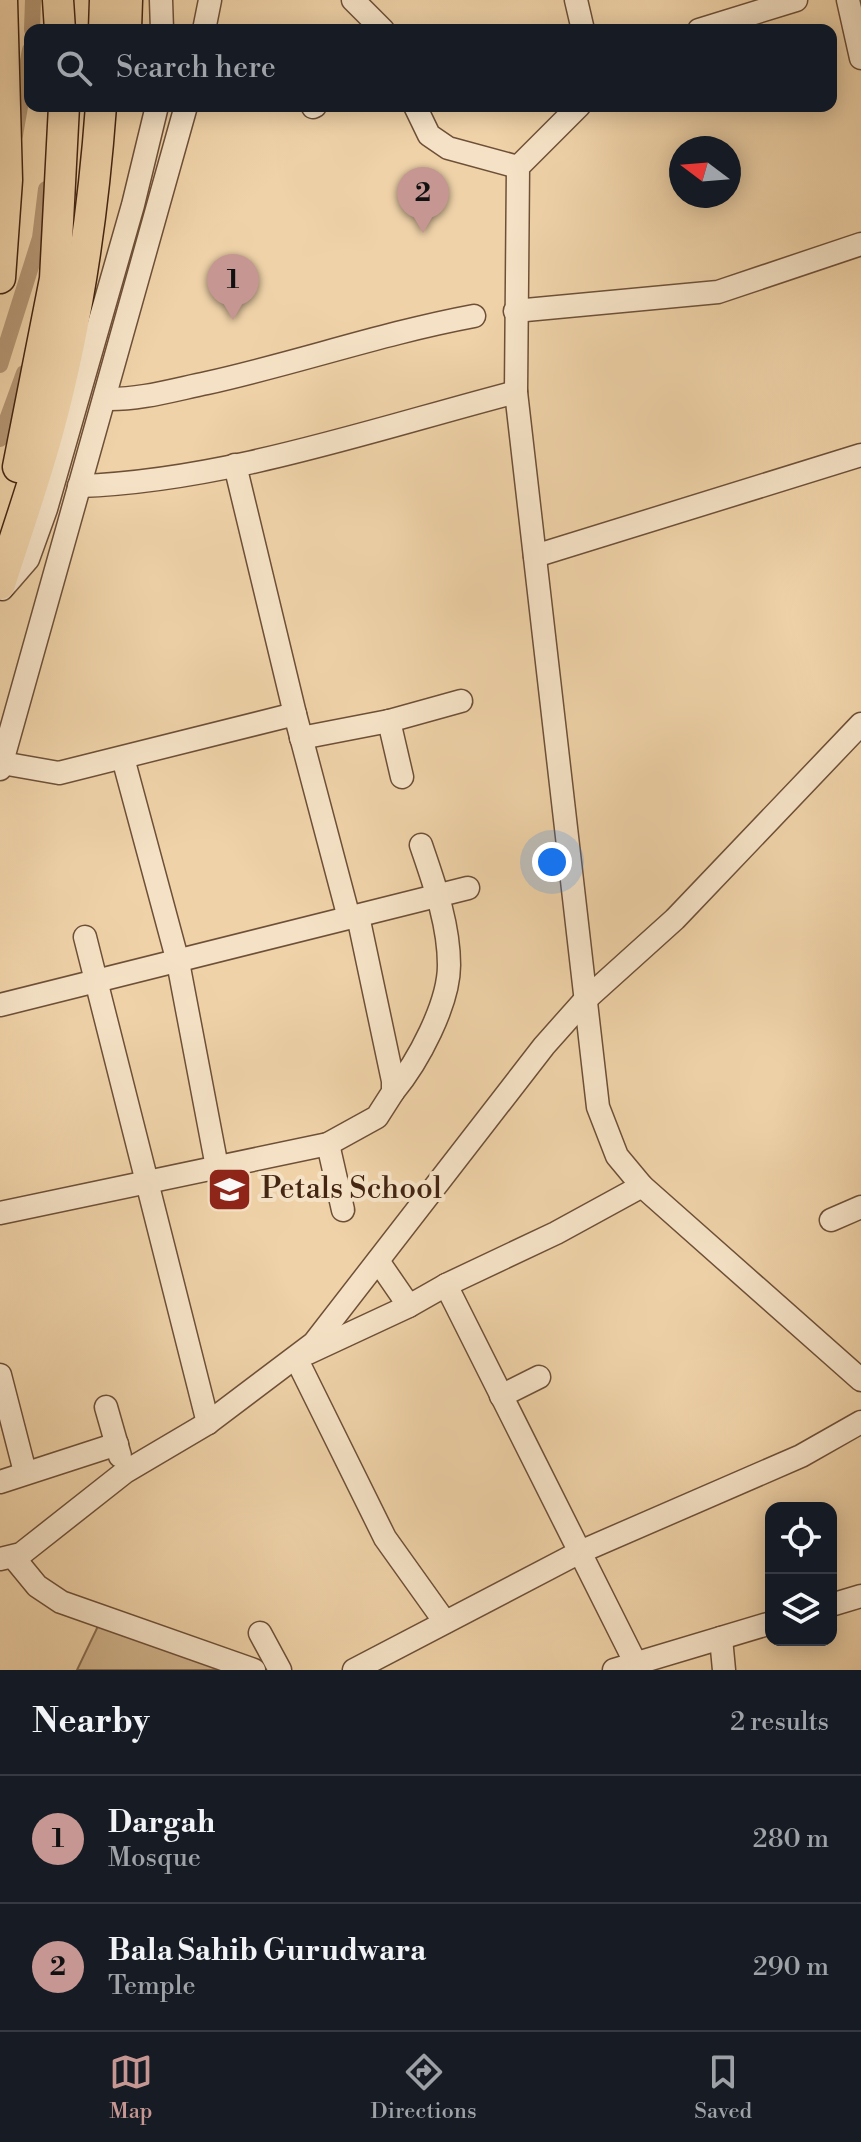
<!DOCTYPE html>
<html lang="en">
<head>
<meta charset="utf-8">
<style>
	body { margin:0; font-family:"Libre Bodoni",serif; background:#242831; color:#f1f3f6 }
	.controls { position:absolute; right:24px; bottom:24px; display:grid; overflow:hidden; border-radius:16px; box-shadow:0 4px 20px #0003 }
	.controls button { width:72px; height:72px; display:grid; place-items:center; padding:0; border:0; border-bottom:2px solid #363941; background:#171b24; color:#f1f3f6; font:40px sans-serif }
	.compass { position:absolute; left:669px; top:136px; width:72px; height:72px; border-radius:50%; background:#171b24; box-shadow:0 4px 20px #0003; rotate:286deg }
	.you { position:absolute; left:552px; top:862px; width:28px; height:28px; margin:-20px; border:6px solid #fff; border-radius:50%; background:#1a73e8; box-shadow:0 0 0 12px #1a73e833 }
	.badge { display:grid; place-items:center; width:52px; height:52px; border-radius:50%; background:#c59692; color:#111; font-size:26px; font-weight:700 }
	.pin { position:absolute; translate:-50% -66px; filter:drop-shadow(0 2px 4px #0008) }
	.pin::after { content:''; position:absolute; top:42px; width:28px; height:24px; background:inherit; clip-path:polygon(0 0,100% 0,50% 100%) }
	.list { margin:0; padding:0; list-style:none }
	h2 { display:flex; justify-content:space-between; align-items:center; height:104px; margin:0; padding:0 32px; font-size:34px }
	h2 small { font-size:26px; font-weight:400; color:#9ea1a6 }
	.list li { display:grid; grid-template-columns:52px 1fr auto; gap:24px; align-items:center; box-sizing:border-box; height:128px; padding:0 32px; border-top:2px solid #363941 }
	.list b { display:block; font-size:30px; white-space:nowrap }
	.list p { margin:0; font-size:26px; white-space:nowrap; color:#9ea1a6 }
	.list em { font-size:26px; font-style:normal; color:#9ea1a6 }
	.icon { flex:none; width:44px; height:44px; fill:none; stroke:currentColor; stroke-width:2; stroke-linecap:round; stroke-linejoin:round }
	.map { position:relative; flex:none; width:861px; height:1670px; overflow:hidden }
	.search { position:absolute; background:#171b24; box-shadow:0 4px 20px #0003; left:24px; right:24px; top:24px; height:88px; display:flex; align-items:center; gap:20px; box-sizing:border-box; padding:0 28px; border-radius:16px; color:#9ea1a6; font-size:30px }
	.sheet { height:360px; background:#171b24 }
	nav { display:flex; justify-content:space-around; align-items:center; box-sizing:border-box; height:112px; border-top:2px solid #363941; background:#171b24; font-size:22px; color:#9ea1a6 }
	nav a { display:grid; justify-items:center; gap:4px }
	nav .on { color:#c59692 }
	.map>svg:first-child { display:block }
</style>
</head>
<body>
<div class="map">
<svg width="861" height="1670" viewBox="0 0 861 1670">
	<rect width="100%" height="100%" fill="#efd2a8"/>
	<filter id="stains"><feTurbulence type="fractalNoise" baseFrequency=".0025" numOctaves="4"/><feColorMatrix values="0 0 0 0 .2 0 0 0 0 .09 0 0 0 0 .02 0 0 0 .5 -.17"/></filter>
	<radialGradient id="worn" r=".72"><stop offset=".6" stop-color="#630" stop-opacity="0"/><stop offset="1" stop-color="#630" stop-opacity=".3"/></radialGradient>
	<!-- green -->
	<path fill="#d2b58e" stroke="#8a6d50" stroke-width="2" d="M99 1624 238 1670H77Z"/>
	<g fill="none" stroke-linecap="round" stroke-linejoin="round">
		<!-- canal -->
		<g stroke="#b59775" stroke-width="16">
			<path d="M32 30 33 0"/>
			<path d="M15 135 30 50"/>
			<path d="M0 365 40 238 46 189"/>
			<path d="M0 439 24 373"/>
		</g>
		<defs>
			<g id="minor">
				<path d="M161 0 162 30"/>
				<path d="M353 0 383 30"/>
				<path d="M576 0 583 30"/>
				<path d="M848 0 861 58"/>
				<path d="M204 30 210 0"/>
				<path d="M699 30 796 0"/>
				<path d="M415 106 429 135 448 148 518 167"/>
				<path d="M579 106 518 167 516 392 598 1107 617 1156 642 1186 861 1380"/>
				<path d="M313 107 315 106"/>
				<path d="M515 311 718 292 861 244"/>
				<path d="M105 399C140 400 173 390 207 383 297 363 383 333 474 316"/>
				<path d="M235 465 295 714 349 918"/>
				<path d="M79 486C225 481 374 429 516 392"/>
				<path d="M535 556 861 455"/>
				<path d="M2 589 28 559 46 509 133 205 157 106"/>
				<path d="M389 721 402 777"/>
				<path d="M301 738 389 721 461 701"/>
				<path d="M123 758 178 962 217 1167"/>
				<path d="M2 763 59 773 295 714"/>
				<path d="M0 769 186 106"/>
				<path d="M85 937 208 1423"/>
				<path d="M0 1005 468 888"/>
				<path d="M393 1092C418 1062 449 1004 449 965 449 924 434 883 421 845"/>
				<path d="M328 1144 343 1210"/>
				<path d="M0 1213 328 1144 377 1117 393 1092V1081L358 916"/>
				<path d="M831 1220 861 1207"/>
				<path d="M378 1261 409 1306 446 1285 635 1662"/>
				<path d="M446 1285 556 1233 642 1186"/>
				<path d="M308 1353 409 1306"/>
				<path d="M296 1358 385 1538 445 1622"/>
				<path d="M0 1375 25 1472"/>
				<path d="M501 1396 539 1377"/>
				<path d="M106 1407 120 1456"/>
				<path d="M0 1482 117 1444"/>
				<path d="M14 1558 37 1586 61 1602 254 1670"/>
				<path d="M0 1559 21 1554 125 1472 208 1423 314 1343 544 1046 584 1001 675 919 861 724"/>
				<path d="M831 1605 861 1596"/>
				<path d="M260 1633 280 1670"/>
				<path d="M721 1638 724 1670"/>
				<path d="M354 1670 580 1552 801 1456 861 1422"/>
				<path d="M614 1670 771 1623"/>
			</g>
			<g id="highway">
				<path d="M58 0 60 30"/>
				<path d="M104 30 105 0"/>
				<path d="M126 30 127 0"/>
				<path d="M0 278 7 180 2 0"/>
				<path d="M18 467 55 279 64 106"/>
				<path d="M0 584C16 534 34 483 48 432 77 326 93 216 101 106"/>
			</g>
		</defs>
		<!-- minor casing -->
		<use href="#minor" stroke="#6e5038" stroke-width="25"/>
		<!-- highway casing -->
		<use href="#highway" stroke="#432512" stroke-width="33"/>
		<!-- minor -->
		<use href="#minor" stroke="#f5e2c6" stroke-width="22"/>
		<!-- highway -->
		<use href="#highway" stroke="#efd2a8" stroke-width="30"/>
	</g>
	<!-- icons -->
	<defs>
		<symbol id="school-square" viewBox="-11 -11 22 22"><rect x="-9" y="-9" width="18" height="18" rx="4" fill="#8f2418" stroke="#f5e2c6"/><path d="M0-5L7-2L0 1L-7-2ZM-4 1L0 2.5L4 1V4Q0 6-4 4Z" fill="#fff"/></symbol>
	</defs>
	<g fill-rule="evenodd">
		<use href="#school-square" x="204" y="1164" width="51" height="51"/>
	</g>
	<g text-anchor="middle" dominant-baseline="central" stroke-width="8" stroke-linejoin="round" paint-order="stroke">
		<!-- poi labels -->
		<g font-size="30" fill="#432512" stroke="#f5e2c6" text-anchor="start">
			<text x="261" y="1189">Petals School</text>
		</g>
	</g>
	<rect width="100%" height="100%" filter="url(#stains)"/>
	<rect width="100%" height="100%" fill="url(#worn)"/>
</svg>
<div class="controls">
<button><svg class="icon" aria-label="locate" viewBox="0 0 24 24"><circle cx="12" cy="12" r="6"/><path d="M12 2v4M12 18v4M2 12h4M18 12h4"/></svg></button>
<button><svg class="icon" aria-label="layers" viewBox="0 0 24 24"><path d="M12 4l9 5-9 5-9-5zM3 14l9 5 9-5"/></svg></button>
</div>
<svg class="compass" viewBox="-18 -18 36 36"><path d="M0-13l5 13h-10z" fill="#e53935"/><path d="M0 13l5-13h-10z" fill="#9ea1a6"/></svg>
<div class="you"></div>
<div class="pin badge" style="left:233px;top:320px">1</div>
<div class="pin badge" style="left:423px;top:233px">2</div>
<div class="search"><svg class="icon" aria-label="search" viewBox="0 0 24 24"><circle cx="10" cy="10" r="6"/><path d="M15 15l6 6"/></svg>Search here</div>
</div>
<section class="sheet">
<h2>Nearby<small>2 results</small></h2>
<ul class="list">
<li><span class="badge">1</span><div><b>Dargah</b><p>Mosque</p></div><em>280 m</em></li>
<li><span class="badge">2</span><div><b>Bala Sahib Gurudwara</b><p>Temple</p></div><em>290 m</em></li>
</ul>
</section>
<nav>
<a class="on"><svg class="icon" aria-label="map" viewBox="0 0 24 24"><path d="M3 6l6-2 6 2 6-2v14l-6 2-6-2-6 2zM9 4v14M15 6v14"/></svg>Map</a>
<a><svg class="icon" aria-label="directions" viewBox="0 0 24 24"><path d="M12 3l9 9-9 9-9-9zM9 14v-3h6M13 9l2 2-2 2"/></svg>Directions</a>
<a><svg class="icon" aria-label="saved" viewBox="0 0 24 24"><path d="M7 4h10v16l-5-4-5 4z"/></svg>Saved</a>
</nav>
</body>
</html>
